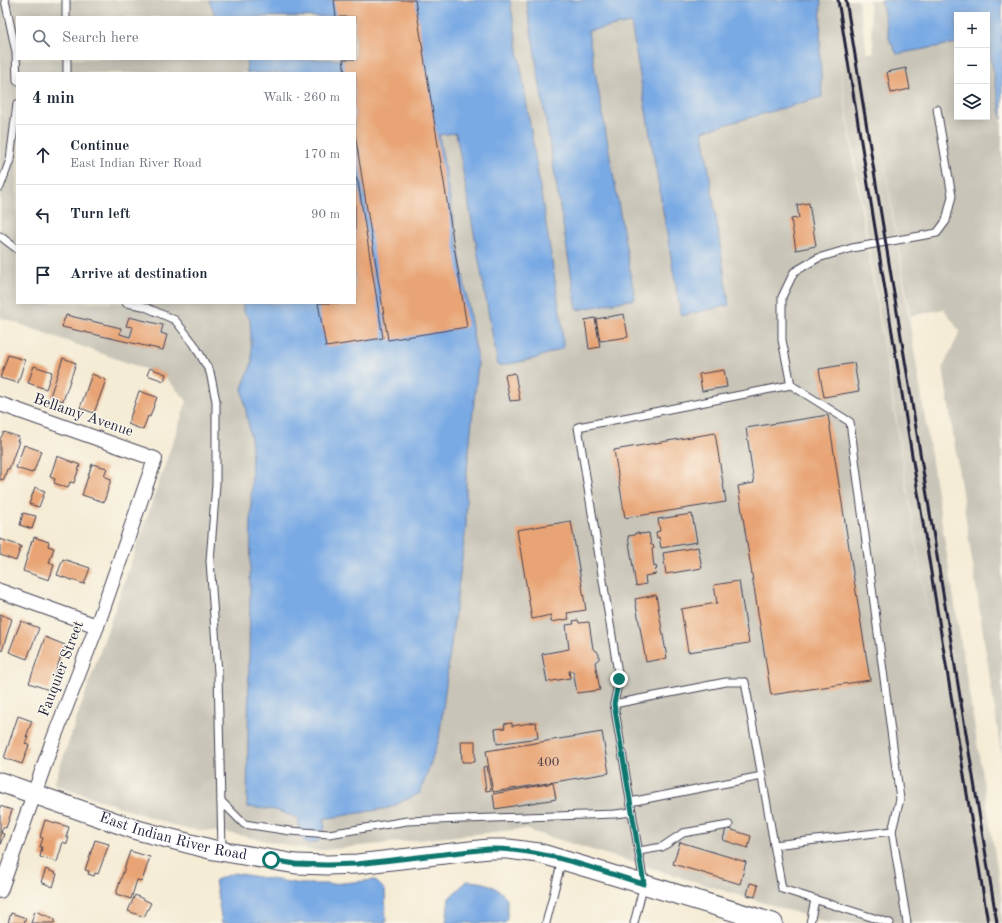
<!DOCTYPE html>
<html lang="en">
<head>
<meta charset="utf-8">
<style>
	body { margin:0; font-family:"Old Standard TT",serif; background:#f6f6f7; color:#1f2937 }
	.controls { position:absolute; right:12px; top:12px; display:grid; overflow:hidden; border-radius:0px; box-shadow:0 2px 10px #0003 }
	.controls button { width:36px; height:36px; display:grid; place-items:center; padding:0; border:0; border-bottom:1px solid #e0e1e3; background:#fff; color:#1f2937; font:20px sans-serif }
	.stop { position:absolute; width:12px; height:12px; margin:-9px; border:3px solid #0f766e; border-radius:50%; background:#fff }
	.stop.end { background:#0f766e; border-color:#fff; box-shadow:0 1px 4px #0008 }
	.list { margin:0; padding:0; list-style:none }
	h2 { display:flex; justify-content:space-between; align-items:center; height:52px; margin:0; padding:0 16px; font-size:17px }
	h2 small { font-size:13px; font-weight:400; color:#747a83 }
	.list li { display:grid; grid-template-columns:26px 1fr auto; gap:12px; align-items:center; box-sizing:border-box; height:60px; padding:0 16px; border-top:1px solid #e0e1e3 }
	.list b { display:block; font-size:15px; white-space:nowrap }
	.list p { margin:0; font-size:13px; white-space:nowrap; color:#747a83 }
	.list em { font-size:13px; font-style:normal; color:#747a83 }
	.icon { flex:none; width:22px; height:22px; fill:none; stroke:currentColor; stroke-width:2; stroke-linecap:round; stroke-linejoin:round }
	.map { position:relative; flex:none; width:1002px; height:923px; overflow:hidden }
	.search { position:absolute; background:#fff; box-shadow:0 2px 10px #0003; left:16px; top:16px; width:340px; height:44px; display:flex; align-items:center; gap:10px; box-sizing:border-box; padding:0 14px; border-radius:0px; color:#747a83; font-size:15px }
	.panel { position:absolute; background:#fff; box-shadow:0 2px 10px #0003; left:16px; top:72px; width:340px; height:232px; border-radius:0px }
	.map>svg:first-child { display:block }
</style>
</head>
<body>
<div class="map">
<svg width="1002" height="923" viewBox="0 0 1002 923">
	<rect width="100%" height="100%" fill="#fbf7ec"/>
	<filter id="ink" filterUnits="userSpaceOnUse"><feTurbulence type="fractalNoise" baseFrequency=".025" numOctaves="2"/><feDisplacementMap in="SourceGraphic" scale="8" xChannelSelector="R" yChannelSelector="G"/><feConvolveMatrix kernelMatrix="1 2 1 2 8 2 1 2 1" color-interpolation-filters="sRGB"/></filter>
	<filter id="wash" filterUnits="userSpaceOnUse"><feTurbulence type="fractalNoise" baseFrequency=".012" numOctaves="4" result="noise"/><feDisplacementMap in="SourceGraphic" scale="16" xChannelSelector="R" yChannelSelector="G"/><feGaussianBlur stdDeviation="0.9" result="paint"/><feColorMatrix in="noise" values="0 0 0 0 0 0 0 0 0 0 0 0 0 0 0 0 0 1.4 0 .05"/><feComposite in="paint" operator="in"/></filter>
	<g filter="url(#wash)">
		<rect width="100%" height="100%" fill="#f5ecd6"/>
		<!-- industrial -->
		<path fill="#c8c4b8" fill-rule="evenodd" d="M0 0H858L867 53 874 52 869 0H1002V759L943 367 960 332 944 309 910 316 874 100 1002 898V923H829L524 829 314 851 229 833 181 828 54 784 187 401 164 376 0 317ZM957 15H987V117H957ZM17 17H355V59H17ZM836 42 949 748 854 164ZM17 73H355V303H17Z"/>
		<!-- water -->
		<g fill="#7aaae4" stroke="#4e6690">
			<path d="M209 0H510L562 324 563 348 534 359 498 366 456 133 439 135 478 363 466 479V527L439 739 420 793 389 808 323 819 325 827 318 842 307 844 298 834 299 819 276 810 247 807 252 445 242 388 252 363 250 319 243 311V303H355V73H247L246 59H355V17H216Z"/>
			<path d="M526 0H821L820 51 822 97 703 131 729 305 681 316 631 23 588 31 635 299 577 310Z"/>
			<path d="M881 0H1002V119L987 38V15H957V43L897 54 890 41Z"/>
			<path d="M234 873 301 884H332L375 880 385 890 386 923H222L215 880Z"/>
			<path d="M467 881C486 882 493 884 507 898V918L505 923H446L449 898Z"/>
		</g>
		<g id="blocks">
			<!-- building -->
			<g fill="#e8a474">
				<path d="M334 0H415L467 327 388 340 355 134V73H345L343 59H355V17H336Z"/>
				<path d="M906 68 910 89 891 93 887 72Z"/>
				<path d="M355 176 358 182 383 338 326 347 318 303H355Z"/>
				<path d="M809 203 816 246 796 250 791 219 799 218 797 205Z"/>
				<path d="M624 314 628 337 600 341 596 319Z"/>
				<path d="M66 315 121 328 120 334 130 337 133 327 126 326 129 317 163 325 161 333 167 335 163 350 62 327 64 319H65Z"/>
				<path d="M595 318 600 347 589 349 585 320Z"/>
				<path d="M8 355 25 360 18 383 0 378Z"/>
				<path d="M63 358 76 363 63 401 50 396Z"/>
				<path d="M854 363 859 391 824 397 819 369Z"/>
				<path d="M34 366 52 372 46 389 28 383Z"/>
				<path d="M150 368 166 374 164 381 147 375Z"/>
				<path d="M724 370 727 387 702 391 699 374Z"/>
				<path d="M515 373 520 400 510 401 505 375Z"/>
				<path d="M92 374 106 380 94 413 80 408Z"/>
				<path d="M139 391 157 397 150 417 148 416 143 430 128 424Z"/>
				<path d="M828 415 870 680 771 695 738 486 754 483 746 428Z"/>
				<path d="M4 432 19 437 17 441H19L9 469H7L4 479 0 480V439Z"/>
				<path d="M715 433 726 502 625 518 614 450Z"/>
				<path d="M24 445 41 451 34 471H33L32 473 16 468Z"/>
				<path d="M57 456 80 465 74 483 70 482 68 488 54 483 55 479 50 477Z"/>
				<path d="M92 464 107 468 104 476 111 479 104 502 82 495Z"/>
				<path d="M35 487 45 491 39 507 29 504Z"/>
				<path d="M23 513 36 516 32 529 20 525Z"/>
				<path d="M692 514 697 542 661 548 659 537 657 538 656 532 660 531 658 519Z"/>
				<path d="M571 521 586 610 567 613 569 619 551 622V615L532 619 517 530Z"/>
				<path d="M635 533H639V534L649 533 651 545H653L654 548 652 549 654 567 656 566 657 569 655 570 656 574 645 576 646 584 636 586 628 536 635 535Z"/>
				<path d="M34 537 49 542 48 546 54 548 49 563 54 565 49 580 23 571 32 540 33 541Z"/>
				<path d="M0 539 21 546 16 561 0 555Z"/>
				<path d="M698 547 702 568 666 574 663 553Z"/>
				<path d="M63 559 90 568 84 584 57 575Z"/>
				<path d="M739 581 749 643 688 652 681 609 717 603 714 585Z"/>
				<path d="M656 595 667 658 646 662 635 599Z"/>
				<path d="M0 614 12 619 2 651 0 650Z"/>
				<path d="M578 620 579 623 589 622 593 649 597 651 599 655V659L595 662 600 690 577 693 573 671H569L570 678 547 682 542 654 569 649 566 625 574 624 573 621Z"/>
				<path d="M21 621 39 628 27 659 9 652Z"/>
				<path d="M45 637 65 645 49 690 29 683Z"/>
				<path d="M18 716 32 721 26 737H28L25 744 29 745 22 764 4 758Z"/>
				<path d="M536 722 538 738 497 744 495 729 505 728 504 724 512 723V726Z"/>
				<path d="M602 732 609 773 493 792 486 751Z"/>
				<path d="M461 741H475V762H462Z"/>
				<path d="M487 766 491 790 486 791 483 767Z"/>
				<path d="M553 783 556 799 495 809 493 794Z"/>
				<path d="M0 806 12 810 6 828 3 827 1 833 4 834 0 845Z"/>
				<path d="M45 820 69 827 66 837H69L67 844 63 842 57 862 40 857 42 847H40L43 838 40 837Z"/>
				<path d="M726 828 751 836 748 848 723 840Z"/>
				<path d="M95 840 109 844 98 874 95 873 94 876 88 874 89 871 85 870Z"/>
				<path d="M680 842 746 862 740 884 673 864Z"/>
				<path d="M130 851 150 857 142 881 137 880 131 899 116 894Z"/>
				<path d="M46 869 57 874 53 887 41 882Z"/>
				<path d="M750 883 758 885 755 897 747 895Z"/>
				<path d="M135 895 151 903 144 917 128 911Z"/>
				<path d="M35 911 55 919 54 923H31Z"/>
				<path d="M11 913 26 918 24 923H8Z"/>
			</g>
		</g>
	</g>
	<g filter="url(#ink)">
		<use href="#blocks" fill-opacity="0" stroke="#424052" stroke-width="1"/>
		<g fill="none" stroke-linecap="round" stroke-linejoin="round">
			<defs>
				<g id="lane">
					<path d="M5 0 16 52 17 81"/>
					<path d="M66 0V17"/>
					<path d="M67 59V73"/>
					<path d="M0 187 10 160 17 104"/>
					<path d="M0 236 17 249"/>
					<path d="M126 303 143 306 175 320 194 344 210 372 216 401V484L210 561 218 673 222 850"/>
					<path d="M791 385 850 422 900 799 892 831 907 923"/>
					<path d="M614 704 726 682H745L782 889 890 923"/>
					<path d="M221 801 244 824 290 831 329 834 407 821 615 814 632 812"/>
					<path d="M630 802 762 776"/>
					<path d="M774 845 892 831"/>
					<path d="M639 851 662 847 683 833 729 825"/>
					<path d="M546 923 562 860"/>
					<path d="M634 923 644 884 614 704 619 679 578 427 791 385 782 340V297L794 272 818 258 852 248 937 233 946 221 952 196 937 109"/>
					<path d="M810 923 815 900"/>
				</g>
				<g id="street">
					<path d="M0 404 155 459 97 626 52 743 0 891"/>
					<path d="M0 591 97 626"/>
				</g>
				<g id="secondary">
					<path id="s1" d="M0 782 137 830 214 850 296 864 327 865 357 864 488 849H508L539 853 773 923"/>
				</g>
			</defs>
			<!-- lane casing -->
			<use href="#lane" stroke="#424052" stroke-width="9"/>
			<!-- street casing -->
			<use href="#street" stroke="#424052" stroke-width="16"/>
			<!-- secondary casing -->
			<use href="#secondary" stroke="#424052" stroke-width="21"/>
			<!-- lane -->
			<use href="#lane" stroke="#fff" stroke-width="7"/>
			<!-- street -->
			<use href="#street" stroke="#fff" stroke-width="14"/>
			<!-- secondary -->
			<use href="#secondary" stroke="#fff" stroke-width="19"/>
			<!-- rail -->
			<g stroke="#22223b" stroke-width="3">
				<path d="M838 0 988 923"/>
				<path d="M846 0 997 923"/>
			</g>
		</g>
	</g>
	<g fill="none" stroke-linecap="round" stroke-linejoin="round" filter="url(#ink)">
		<!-- route -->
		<path stroke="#0f766e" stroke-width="5" d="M271 860 296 864 327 865 357 864 488 849C542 848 593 869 644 884L614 704 619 679"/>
	</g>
	<g text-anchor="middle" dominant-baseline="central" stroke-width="3" stroke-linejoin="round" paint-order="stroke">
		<!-- number labels -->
		<g font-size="13" fill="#544249">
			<text x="548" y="762">400</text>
		</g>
		<!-- street labels -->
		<g font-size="15" fill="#22223b" stroke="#fbf7ec">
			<text transform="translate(83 416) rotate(19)">Bellamy Avenue</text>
			<text transform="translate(62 669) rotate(-69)">Fauquier Street</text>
			<text stroke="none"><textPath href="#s1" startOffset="182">East Indian River Road</textPath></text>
		</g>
	</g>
</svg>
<div class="controls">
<button>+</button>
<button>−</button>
<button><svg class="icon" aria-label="layers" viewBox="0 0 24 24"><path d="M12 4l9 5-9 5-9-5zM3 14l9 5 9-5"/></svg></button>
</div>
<div class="stop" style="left:271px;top:860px"></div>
<div class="stop end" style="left:619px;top:679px"></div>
<div class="search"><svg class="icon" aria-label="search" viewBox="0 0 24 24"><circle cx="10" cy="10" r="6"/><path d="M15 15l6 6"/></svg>Search here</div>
<section class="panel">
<h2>4 min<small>Walk · 260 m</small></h2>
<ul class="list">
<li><svg class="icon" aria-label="ahead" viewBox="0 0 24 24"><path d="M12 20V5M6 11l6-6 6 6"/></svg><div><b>Continue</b><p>East Indian River Road</p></div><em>170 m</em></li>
<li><svg class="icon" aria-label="left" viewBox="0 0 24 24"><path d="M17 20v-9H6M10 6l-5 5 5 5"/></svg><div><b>Turn left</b></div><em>90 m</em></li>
<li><svg class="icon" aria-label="arrive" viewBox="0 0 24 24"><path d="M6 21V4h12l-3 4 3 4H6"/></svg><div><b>Arrive at destination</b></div></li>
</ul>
</section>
</div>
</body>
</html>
